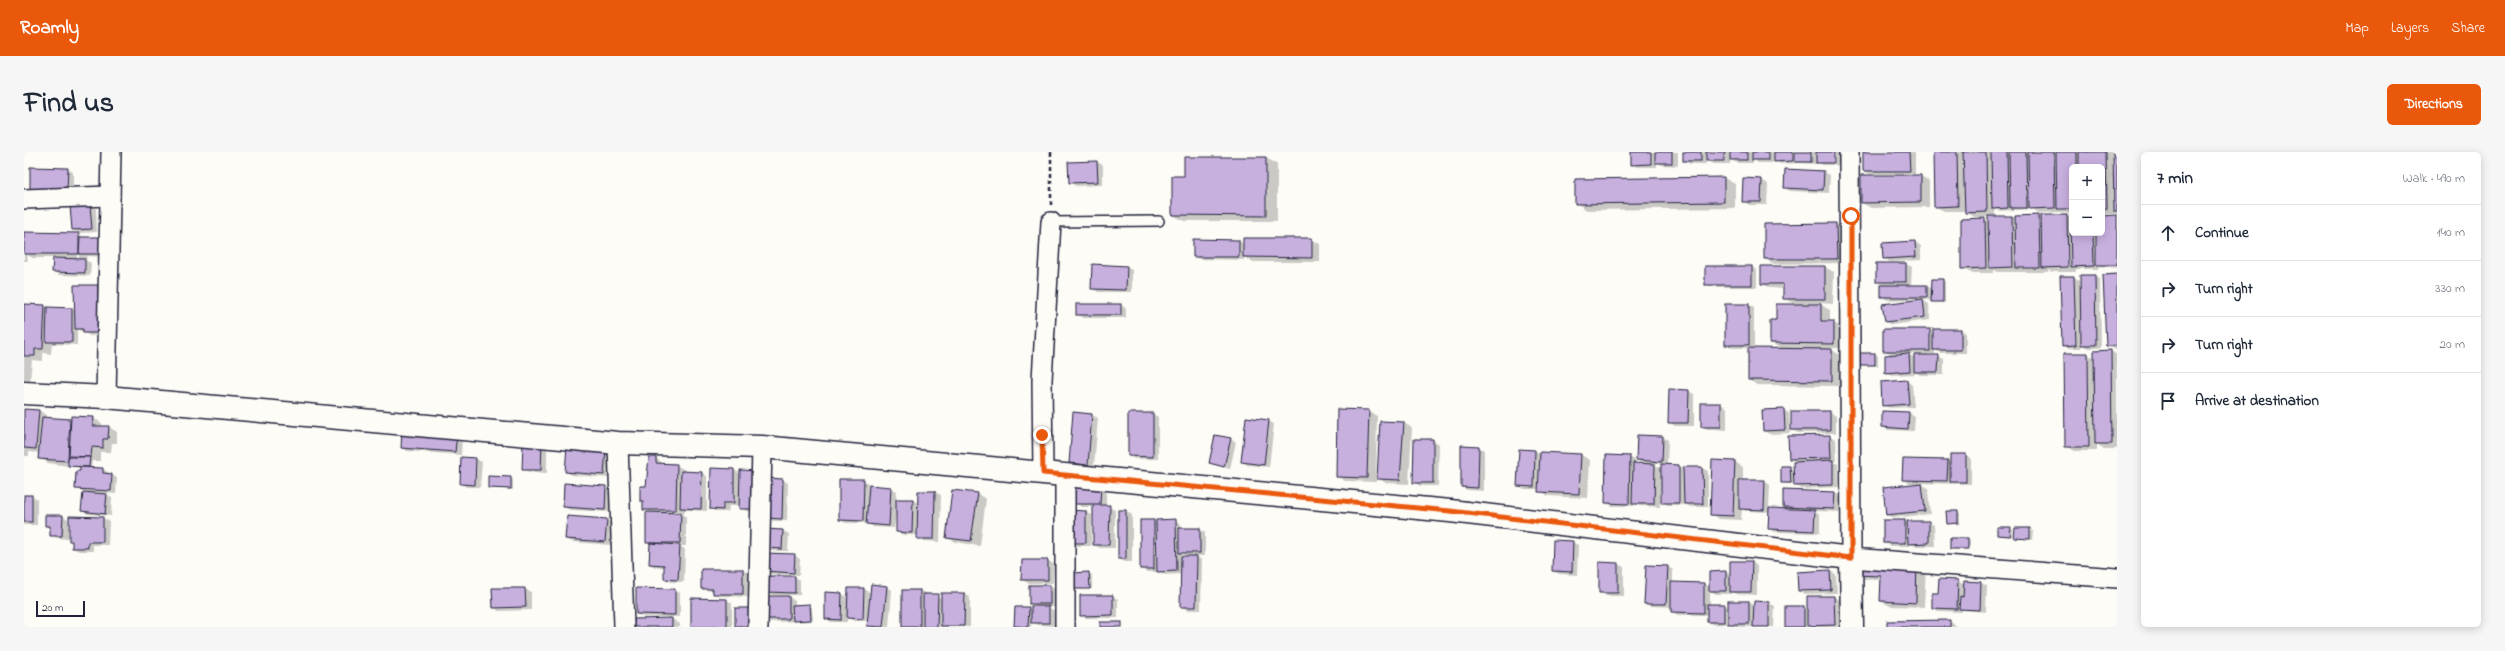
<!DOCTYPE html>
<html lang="en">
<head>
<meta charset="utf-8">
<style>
	body { margin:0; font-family:"Indie Flower",sans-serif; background:#f6f6f7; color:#1f2937 }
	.controls { position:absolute; right:12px; top:12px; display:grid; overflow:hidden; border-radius:6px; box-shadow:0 2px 10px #0003 }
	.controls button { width:36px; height:36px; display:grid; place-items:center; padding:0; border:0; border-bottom:1px solid #e0e1e3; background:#fff; color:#1f2937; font:20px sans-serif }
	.scale { position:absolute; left:12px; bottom:10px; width:49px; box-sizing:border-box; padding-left:4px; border:2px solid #22223b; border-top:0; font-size:11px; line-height:14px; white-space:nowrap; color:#22223b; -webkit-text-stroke:3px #fdfcf7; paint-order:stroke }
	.stop { position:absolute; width:12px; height:12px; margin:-9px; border:3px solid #ea580c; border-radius:50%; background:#fff }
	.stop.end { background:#ea580c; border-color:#fff; box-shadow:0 1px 4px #0008 }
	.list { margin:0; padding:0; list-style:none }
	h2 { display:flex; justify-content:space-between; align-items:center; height:52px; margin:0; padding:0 16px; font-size:17px }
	h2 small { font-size:13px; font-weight:400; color:#747a83 }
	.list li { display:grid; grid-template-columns:26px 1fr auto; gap:12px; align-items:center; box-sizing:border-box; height:56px; padding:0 16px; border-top:1px solid #e0e1e3 }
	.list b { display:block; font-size:15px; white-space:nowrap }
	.list em { font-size:13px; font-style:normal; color:#747a83 }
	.icon { flex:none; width:22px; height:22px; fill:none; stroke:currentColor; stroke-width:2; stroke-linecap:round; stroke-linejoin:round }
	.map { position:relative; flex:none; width:2093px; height:475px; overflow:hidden; border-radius:6px }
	header { display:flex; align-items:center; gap:24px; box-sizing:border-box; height:56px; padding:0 20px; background:#ea580c; color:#fff }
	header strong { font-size:19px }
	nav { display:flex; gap:22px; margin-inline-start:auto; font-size:14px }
	.intro { display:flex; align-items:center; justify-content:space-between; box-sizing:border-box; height:96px; padding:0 24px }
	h1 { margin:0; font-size:28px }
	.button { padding:10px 18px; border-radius:6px; background:#ea580c; color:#fff; font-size:14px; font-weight:700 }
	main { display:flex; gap:24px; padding:0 24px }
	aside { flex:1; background:#fff; border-radius:6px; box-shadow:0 2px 10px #0003 }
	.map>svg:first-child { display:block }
</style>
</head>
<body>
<header>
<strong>Roamly</strong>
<nav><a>Map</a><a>Layers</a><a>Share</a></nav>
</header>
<div class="intro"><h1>Find us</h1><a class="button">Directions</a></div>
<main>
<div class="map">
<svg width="2093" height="475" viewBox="0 0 2093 475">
	<rect width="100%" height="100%" fill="#fdfcf7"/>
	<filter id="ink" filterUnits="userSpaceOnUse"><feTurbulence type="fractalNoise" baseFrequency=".025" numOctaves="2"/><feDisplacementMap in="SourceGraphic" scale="8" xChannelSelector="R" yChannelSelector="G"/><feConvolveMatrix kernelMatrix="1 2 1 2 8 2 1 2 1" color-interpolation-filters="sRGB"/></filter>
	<g filter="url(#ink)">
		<!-- shadow -->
		<g fill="#0003" fill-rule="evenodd">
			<path d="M1608 0H1654V14L1638 13 1633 10V15H1614L1608 12Z"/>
			<path d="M1660 0H1809V13H1799L1793 10V12L1775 11 1757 12 1749 8V11H1734L1729 7V11H1713L1706 7V12H1689L1682 8V12H1666L1660 9Z"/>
			<path d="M1811 0H1816L1815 14 1811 13Z"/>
			<path d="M1840 0H1891V22H1846L1840 19Z"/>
			<path d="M1910 0H2093L2092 62H2078V15H2048V62L2039 60 2015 61 2009 57 1975 59 1971 57V65H2048V81H2078V65L2093 64V116L2075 114V117H2052V120H2028L2024 118V120H1974L1970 118V121H1947L1938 116 1960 67 1965 70V65H1950L1942 59H1920L1911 54Z"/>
			<path d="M1242 6 1253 12V69H1160L1149 63 1161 25Z"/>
			<path d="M1073 10 1079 13V33L1052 34 1046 30Z"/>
			<path d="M44 17 49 20V41L12 40 7 37Z"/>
			<path d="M1800 20 1806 23 1805 41 1766 39 1761 36Z"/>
			<path d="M1897 24 1905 29V55L1847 56 1838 51Z"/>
			<path d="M1700 26 1711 32V56L1563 58 1552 51Z"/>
			<path d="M1738 28 1744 32 1743 53H1725L1719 49Z"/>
			<path d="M66 54 72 57 73 80 55 81 49 78Z"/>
			<path d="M1812 72 1821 77V111L1750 112 1741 107V73Z"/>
			<path d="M55 82 84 105 63 104V107H59L67 111 66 124 35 123 30 119V106H9L3 103 4 109H0V87ZM54 85H56L55 107H53Z"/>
			<path d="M1287 87 1296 92V110H1229L1220 105V108L1175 107 1170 104 1215 89 1220 92Z"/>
			<path d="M1891 90 1897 94V108L1866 110 1860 106Z"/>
			<path d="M1853 112H1882L1888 115 1887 134H1903L1909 137 1919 128 1921 130V151L1897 147 1905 152 1906 168 1867 173 1862 170 1893 147 1863 148 1858 144 1861 134 1853 129Z"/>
			<path d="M1102 115 1108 118V140H1074L1068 136Z"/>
			<path d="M1728 115 1733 118V135H1688L1682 132Z"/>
			<path d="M1738 115H1801L1810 120 1809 152 1794 151 1806 158V170L1819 175V196H1805L1816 203V234L1733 233 1725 228V196H1708L1702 192 1724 153 1730 156V197H1758L1747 191 1753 169 1772 153 1760 146V137L1746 136 1738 132Z"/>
			<path d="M2093 123V198H2092L2083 194Z"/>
			<path d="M2070 124 2076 127 2077 196H2064L2057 192V196H2045L2039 193 2050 125 2055 128 2056 137H2057Z"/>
			<path d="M74 134 79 137 78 183 66 184 53 177V193L28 192 27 202 19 201V209L8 208 6 229 0 228V153L48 157 52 159Z"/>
			<path d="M1096 153 1102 156V166H1059L1053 162Z"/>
			<path d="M1905 178 1910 181 1937 178 1942 181V201H1916L1911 198V202H1904V204H1914L1920 207V223H1896L1891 220V222L1868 223 1862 220 1868 203 1860 198ZM1884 202H1891V206Z"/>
			<path d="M2087 199 2093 203V297H2080L2073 292V299H2051L2042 294 2063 202 2071 206Z"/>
			<path d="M1851 202 1854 204V214L1836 212Z"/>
			<path d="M1883 229 1888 233 1890 255 1865 256 1859 253Z"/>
			<path d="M1664 239 1670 242V274H1651L1645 270Z"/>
			<path d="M1678 252H1697L1703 256V278L1684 277 1678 274Z"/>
			<path d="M0 258H14L23 263V266L48 269 69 266 78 271V275H85L93 280V291H88L87 300H76V309H68L67 317H79L93 326 92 342 80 341 88 346 87 364 64 362 58 359 60 340 52 336 57 316 24 311 15 306 16 301 5 300V304H0Z"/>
			<path d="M1759 258 1765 261 1766 281 1745 282 1739 278Z"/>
			<path d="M1344 259 1353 264 1352 330 1321 329 1313 324Z"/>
			<path d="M1768 260H1806L1812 264V281H1774L1768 278Z"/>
			<path d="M1859 260 1885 261 1891 264 1890 279 1864 278 1859 275Z"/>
			<path d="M1129 262 1134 265V307H1111L1105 304Z"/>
			<path d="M1068 263 1074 266 1070 315 1051 314 1046 310Z"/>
			<path d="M1244 269 1250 272 1245 315 1223 313 1218 309Z"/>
			<path d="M1380 271 1388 276 1385 332 1362 331 1354 326Z"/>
			<path d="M1806 284 1812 287 1813 309H1808L1814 312 1815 335 1777 337 1771 333V319H1769V332L1758 331V315L1771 318 1770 309 1766 307 1765 285Z"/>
			<path d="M1639 285 1644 288 1643 313H1655L1660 317 1678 316 1684 319V355H1666L1660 351V353H1644L1638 350V339H1636V355L1615 354 1610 351V354H1588L1582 350 1605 305 1611 308V312L1621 313 1613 308ZM1629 312H1638V317Z"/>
			<path d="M438 286 437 303 383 299 378 295Z"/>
			<path d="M1206 287 1212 290 1206 317 1186 311Z"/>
			<path d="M1409 288 1415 292 1414 334H1396L1390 330Z"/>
			<path d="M517 292 523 296V321L505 320 499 317Z"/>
			<path d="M544 295 587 301 585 326 548 323 542 320Z"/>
			<path d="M1455 295 1460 298V339L1443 338 1438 335Z"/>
			<path d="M1496 298 1511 299 1517 302 1557 303 1566 308 1564 346 1524 344 1515 337H1500L1494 333Z"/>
			<path d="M1942 303 1947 306V332L1885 331 1879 327 1924 309 1927 311Z"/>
			<path d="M626 306H632L641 313H652L661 318V320L677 321 683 324V359L661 358 660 362H658L662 365V394H655L661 397 660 430H647L641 427V415H631L626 412 627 393 623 390 628 361 620 357V351L617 349 623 335Z"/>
			<path d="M452 307 458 310 456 335H442L437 331Z"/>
			<path d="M1711 310 1719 315V329H1740L1746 333 1745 357 1766 358 1760 355 1811 341 1817 344 1816 360 1790 359 1796 362V381L1751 380 1745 376 1746 360 1722 359 1718 357 1717 368 1695 367 1687 362Z"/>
			<path d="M710 318 717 322 738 359H722L716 354H705L704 360H693L687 357Z"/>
			<path d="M487 326 489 328V338L465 335Z"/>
			<path d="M759 328 764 331 763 369H749L744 366Z"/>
			<path d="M839 328 845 332V334L867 336 873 339 872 348H889L895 352 911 340 917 343 916 390 900 389 894 386V383H879L873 380V360H872L870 376 849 375 844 371H822L816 368Z"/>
			<path d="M541 332 582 335 588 338 586 360 546 358 540 355Z"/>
			<path d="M1898 332 1904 336 1906 362 1868 366 1863 362Z"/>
			<path d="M1053 333 1082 337V354L1091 358V396H1076L1070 393V355H1058L1053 352Z"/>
			<path d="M953 342 962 347 956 394 932 390 923 386Z"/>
			<path d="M0 344H8L13 347V373H0Z"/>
			<path d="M1095 359H1102L1108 363V410H1101L1095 407Z"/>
			<path d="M1062 360 1068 363 1067 394H1051L1046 390Z"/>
			<path d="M1934 360 1936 361V372L1924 371Z"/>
			<path d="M38 364 44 367V387L33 386 27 383V377L22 374Z"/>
			<path d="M46 365 79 366 85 369 84 393H69V399H55L49 396V390L46 388Z"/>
			<path d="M582 368 588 371 587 393 548 390 542 387Z"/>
			<path d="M1130 369 1133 371 1152 369 1157 372V377H1175L1181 380V404H1171L1178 408 1177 458H1163L1157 454 1158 422 1140 423 1136 420H1123L1117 417ZM1158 401 1164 405H1158Z"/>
			<path d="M1880 369 1884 372 1905 370 1910 373 1911 394H1891L1886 392V394H1866L1860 391Z"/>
			<path d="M1986 376 1989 378V385L1974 383Z"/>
			<path d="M1992 377 2009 379 2008 388 1991 386Z"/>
			<path d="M742 378 759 379 765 382 764 399H747L741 395Z"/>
			<path d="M1944 387 1946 388V398L1927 396Z"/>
			<path d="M1548 390 1554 393 1553 423 1535 422 1529 419Z"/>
			<path d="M770 403 776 407 775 423 746 422 740 419Z"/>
			<path d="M1024 409 1030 412 1029 431H1004L998 428Z"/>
			<path d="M1728 410 1733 414V443L1712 442 1707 440V442H1692L1686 439V453H1700L1705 456V450H1725L1731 454V450L1745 451 1751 454 1750 475H1711L1706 471 1690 473 1684 470V463H1654L1648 460V455L1627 454 1621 451 1644 415 1649 418V431L1680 432 1686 435 1701 420 1707 423Z"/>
			<path d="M1576 411 1594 412 1600 415V444H1582L1576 440Z"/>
			<path d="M1902 414 1900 455 1866 454 1857 449 1858 428 1840 427 1832 422Z"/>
			<path d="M719 418 725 421 724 445 696 444 690 440 678 436Z"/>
			<path d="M1806 419 1812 422 1813 441 1781 442 1775 439Z"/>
			<path d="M1065 421 1068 423V437L1050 436 1049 422Z"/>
			<path d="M771 425 776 428V443H748L743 439Z"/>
			<path d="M1933 429 1941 433 1957 431 1963 434 1962 460 1938 458V460L1914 459 1909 456 1915 442Z"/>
			<path d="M1026 434 1031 437V455H1024L1031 459V474L1014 473 1007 469V475L991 474 1004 456 1008 458 1013 455 1006 451Z"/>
			<path d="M863 435 868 438 865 475H847L845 469H830L823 465V470H807L802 466V441L818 442 825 446V437H840L847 441Z"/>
			<path d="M469 437H501L507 440V458L475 459 470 455Z"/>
			<path d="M651 438 656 441V465H645L656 472V475H611L643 467V465H619L613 462Z"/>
			<path d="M896 439 918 446 941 442 946 445V475H879Z"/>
			<path d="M1088 444 1094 447V466H1062L1057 463Z"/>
			<path d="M765 445 771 449V454L788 455 789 469 744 470 738 466Z"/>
			<path d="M1810 445 1816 448V475H1762L1780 455 1784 458Z"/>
			<path d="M703 448 708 451V475H668Z"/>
			<path d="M712 457 733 475 712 473Z"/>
			<path d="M1925 469 1934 475H1864Z"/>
		</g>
		<!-- building -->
		<g fill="#c7afde" stroke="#22223b">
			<path d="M1607 0H1627V12L1607 13Z"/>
			<rect x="1631" y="0" width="17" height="11"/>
			<rect x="1659" y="0" width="18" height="9"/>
			<path d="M1682 0H1701L1700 9H1682Z"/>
			<rect x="1706" y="0" width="17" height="8"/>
			<rect x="1728" y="0" width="16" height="8"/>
			<path d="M1750 0H1769V9L1750 10Z"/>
			<rect x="1771" y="0" width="16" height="10"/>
			<rect x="1792" y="0" width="18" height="11"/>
			<path d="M1839 0H1885L1886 19H1839Z"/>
			<path d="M1909 0H1933L1934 54 1910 55Z"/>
			<path d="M1939 0H1962L1963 60 1941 61Z"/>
			<path d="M1967 0H1983L1984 56 1968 57Z"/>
			<path d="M1985 0H2002L2003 56H1986Z"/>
			<path d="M2004 0H2030L2031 56 2005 57Z"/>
			<path d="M2032 0H2053V15H2048V57H2033Z"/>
			<path d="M2055 0H2082L2083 57 2078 58V15H2055Z"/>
			<path d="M2089 0H2093V60H2090Z"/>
			<path d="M1160 5H1242V64L1148 63V24H1160Z"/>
			<path d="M1073 9 1074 30 1045 31 1044 10Z"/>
			<path d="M6 15 44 16 43 38 6 37Z"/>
			<path d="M1761 17 1800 19 1799 38 1760 36Z"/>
			<path d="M1837 23H1897V50L1837 51Z"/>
			<path d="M1700 25V50L1551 52V27Z"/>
			<path d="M1719 26 1738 27 1737 50H1718Z"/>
			<path d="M66 53 68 77 48 78 46 54Z"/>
			<path d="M2015 63 2016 116H1992L1991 64Z"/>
			<path d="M2017 63H2043L2044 115 2018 116Z"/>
			<path d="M2093 63V113H2072V81H2078V64Z"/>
			<path d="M1964 64H1988L1989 115 1965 116Z"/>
			<path d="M2046 64H2048V81H2069L2070 114 2047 115Z"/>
			<path d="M1961 66 1962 116 1937 117V67Z"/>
			<path d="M1812 71 1813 107H1740V72Z"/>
			<path d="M0 80 55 81V102H0Z"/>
			<path d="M56 85H78V102H55Z"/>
			<path d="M1219 86H1288V106L1219 105Z"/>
			<path d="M1169 87 1215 88V105H1169Z"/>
			<path d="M1891 89 1892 105 1859 107 1858 91Z"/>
			<path d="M29 106 61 107V121L28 120Z"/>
			<rect x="1852" y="111" width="30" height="19"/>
			<path d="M1068 112 1103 114 1102 138 1067 137Z"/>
			<rect x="1681" y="114" width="47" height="19"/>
			<path d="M1737 114H1801V147H1759V132H1737Z"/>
			<path d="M2093 122V194H2082L2079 123Z"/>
			<path d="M2056 123H2071L2072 193H2057Z"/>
			<path d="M2036 124H2050L2052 193 2038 194Z"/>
			<path d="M1908 127H1919V150H1907Z"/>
			<path d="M50 133H74V159H80L72 181H59V177H51Z"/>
			<rect x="1857" y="133" width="46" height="12"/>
			<path d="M1899 147 1901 165 1861 170 1858 152Z"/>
			<path d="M0 152 21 153 19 197H11V204H0Z"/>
			<rect x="1052" y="152" width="45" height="11"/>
			<rect x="1701" y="152" width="24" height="41"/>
			<path d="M1752 152H1797V169H1810V192L1746 191V168H1752Z"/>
			<path d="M23 155 48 156V190H22Z"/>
			<rect x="1859" y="177" width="47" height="22"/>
			<rect x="1909" y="177" width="28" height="21"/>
			<path d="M1724 196 1808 197V229L1724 228Z"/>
			<path d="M2087 198 2088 292H2071L2070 199Z"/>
			<rect x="1835" y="201" width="16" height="12"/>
			<path d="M1885 201 1886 219 1861 221V203Z"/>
			<path d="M2040 201H2064L2065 295H2041Z"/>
			<path d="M1890 203H1915L1914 220H1890Z"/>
			<path d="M1883 228 1885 252 1858 254 1857 230Z"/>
			<path d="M1645 237 1665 238 1664 271H1644Z"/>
			<rect x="1677" y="251" width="20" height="24"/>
			<path d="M0 257 15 258 12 297 0 296Z"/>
			<path d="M1313 257 1345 258 1343 326 1312 325Z"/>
			<path d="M1760 257 1761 278 1739 279 1738 258Z"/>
			<rect x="1767" y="259" width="39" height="19"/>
			<path d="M1858 259 1885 260 1884 277 1858 275Z"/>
			<path d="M1049 260 1068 262 1064 313 1045 311Z"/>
			<path d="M1104 261H1129V305L1104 304Z"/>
			<path d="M47 264 70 265 69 274H85L84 287H79V296L68 295 67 305 45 304Z"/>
			<path d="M18 265 46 267 44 309 14 307Z"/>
			<path d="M1222 265 1245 268 1240 313 1217 310Z"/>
			<path d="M1356 269 1380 270 1376 328 1353 327Z"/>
			<path d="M378 277 433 282 431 300 377 296Z"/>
			<path d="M1191 283 1207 286 1200 315 1185 311Z"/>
			<path d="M1613 283 1639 284 1638 310 1612 308Z"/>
			<path d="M1806 283 1807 306 1765 307 1764 284Z"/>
			<path d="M1390 287H1409V331H1389Z"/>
			<path d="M499 291H518L517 318H498Z"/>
			<path d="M1437 293 1455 294 1454 336 1437 335Z"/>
			<path d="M543 294 582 297 580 323 541 320Z"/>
			<path d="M1495 297 1511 298 1510 335 1493 334Z"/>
			<path d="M1516 300 1557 302 1555 342 1514 340Z"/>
			<rect x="1926" y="302" width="16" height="28"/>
			<path d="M1582 303 1606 304 1605 352 1581 351Z"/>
			<path d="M44 305H66L65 315 44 314Z"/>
			<path d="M437 305 452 306 451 333 436 332Z"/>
			<path d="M625 305H632V311L653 312 652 358H619V349H616V334H622Z"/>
			<path d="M1879 307 1924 308 1923 329 1878 328Z"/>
			<path d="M1688 308 1711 309 1709 364 1686 363Z"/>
			<path d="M1809 308V333L1770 334 1769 310Z"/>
			<path d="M1609 311 1631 312 1630 352H1608Z"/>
			<path d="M1637 312 1655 313V351H1637Z"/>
			<path d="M1757 314H1766L1767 331H1757Z"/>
			<path d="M56 315 79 316V321L88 322 87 339 51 337 52 319H56Z"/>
			<path d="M1659 315H1678L1679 352H1660Z"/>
			<path d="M687 316 710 317V351H699V358L686 357Z"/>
			<path d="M716 318 733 319V357H715Z"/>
			<path d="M657 319 678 320 677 357 656 356Z"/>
			<path d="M464 324 487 325V337L464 336Z"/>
			<path d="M743 326 759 327 758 367 743 366Z"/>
			<path d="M815 327H840L839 369 815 368Z"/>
			<path d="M1715 328H1741L1740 358 1715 357Z"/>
			<path d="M540 331 582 334 581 358 539 355Z"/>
			<path d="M1898 331 1901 359 1862 363 1859 335Z"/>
			<path d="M1052 332H1077L1076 352H1051Z"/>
			<path d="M845 333 867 335 865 374 842 372Z"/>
			<path d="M928 338 954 341 947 389 922 386Z"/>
			<path d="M1759 338 1811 340 1810 357 1759 355Z"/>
			<path d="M894 339H911L910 387H893Z"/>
			<path d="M59 340 83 342 81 362 57 359Z"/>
			<rect x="0" y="343" width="8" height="27"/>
			<path d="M872 347H889L888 381 872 380Z"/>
			<path d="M1069 353H1086L1085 393H1069Z"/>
			<path d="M1745 356 1791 358 1790 379 1744 377Z"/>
			<path d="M1045 358 1062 359V391H1045Z"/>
			<rect x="1094" y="358" width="8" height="49"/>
			<path d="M1922 359H1934V371L1923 372Z"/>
			<path d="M622 360 657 361 656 391H622Z"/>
			<path d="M21 363H39L38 384H26V374H21Z"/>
			<path d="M45 364 79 365V390H64V396H48V389H45Z"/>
			<path d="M543 364 583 367 581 390 541 387Z"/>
			<path d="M1152 367 1153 419 1133 420 1132 368Z"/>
			<rect x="1116" y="368" width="14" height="49"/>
			<rect x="1859" y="368" width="22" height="23"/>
			<path d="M1883 369H1905V391L1884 392Z"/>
			<path d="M1973 375H1987L1986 384 1973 383Z"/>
			<rect x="1155" y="376" width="21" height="25"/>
			<path d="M1991 376H2006V387L1990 386Z"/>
			<path d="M741 377 759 378 758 397 740 396Z"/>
			<rect x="1926" y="386" width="18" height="11"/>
			<path d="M1529 388 1549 389 1548 420 1528 419Z"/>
			<path d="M626 391 656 393 654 428 640 427V413L625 412Z"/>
			<path d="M739 401 771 402 770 421 739 419Z"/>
			<path d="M1157 404H1173L1172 455H1156Z"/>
			<path d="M1831 406 1893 408 1892 451 1856 449 1857 424 1831 423Z"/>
			<path d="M998 408H1024V428H997Z"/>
			<path d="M1706 409H1728L1727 440H1706Z"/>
			<path d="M1575 410 1594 411V441H1575Z"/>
			<path d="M1622 413 1644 414 1642 452H1620Z"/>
			<path d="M677 417H719V442H689V437H677Z"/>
			<path d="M1806 418 1807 438 1774 439 1773 420Z"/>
			<path d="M1702 419V439H1685V420Z"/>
			<path d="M1065 420 1066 437H1049L1048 421Z"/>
			<path d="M742 424H771V441L742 440Z"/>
			<path d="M1915 427 1934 428 1933 457 1908 456V441H1914Z"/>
			<path d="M1940 429 1957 430 1956 458 1935 457 1936 444 1939 445Z"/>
			<path d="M1647 430 1680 431V461L1647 460Z"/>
			<path d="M847 432 863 434 859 475 843 474Z"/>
			<rect x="1005" y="433" width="21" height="19"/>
			<path d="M468 436H501L502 455 469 456Z"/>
			<path d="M612 436 651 437V463L612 462Z"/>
			<path d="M824 436H840L839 467 823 466Z"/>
			<rect x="878" y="438" width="18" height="37"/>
			<path d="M801 440 818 441 817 468 801 467Z"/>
			<path d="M917 441H941L940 474H917Z"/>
			<path d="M899 442H914L913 475H899Z"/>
			<path d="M1056 443H1089V463L1056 464Z"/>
			<path d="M738 444H765V467H737Z"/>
			<path d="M1783 444H1810L1811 473 1783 474Z"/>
			<path d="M667 446 703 447V475H667Z"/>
			<rect x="1704" y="449" width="21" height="23"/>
			<path d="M1730 449 1745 450V475H1729Z"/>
			<path d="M786 452 787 468 769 469 768 453Z"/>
			<rect x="1683" y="452" width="17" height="18"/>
			<rect x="1007" y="454" width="18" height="17"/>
			<rect x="1761" y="454" width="19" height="21"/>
			<path d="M991 455H1005L1004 475 990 474Z"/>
			<rect x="711" y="456" width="17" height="18"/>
			<path d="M648 466V475H610V467Z"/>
			<path d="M1926 468V475H1863V469Z"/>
			<rect x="1076" y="470" width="22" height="5"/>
		</g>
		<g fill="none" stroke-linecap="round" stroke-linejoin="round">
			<defs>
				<path id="service" d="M1027 70 1135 69"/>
				<g id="minor">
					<path d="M1825 0 1827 406 2093 426"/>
					<path d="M0 47 86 44"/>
					<path d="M82 245 87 0"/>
					<path d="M594 291 600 475"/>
					<path d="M1019 321 1018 228 1027 70"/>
					<path d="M1041 324V475"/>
					<path d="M734 475 738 295"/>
				</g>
				<path id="tertiary" d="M0 241 82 245 594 291 738 295 1019 321 1426 359 1827 406 1828 475"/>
			</defs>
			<!-- service casing -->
			<use href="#service" stroke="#22223b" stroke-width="12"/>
			<!-- minor casing -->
			<use href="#minor" stroke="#22223b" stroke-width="22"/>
			<!-- tertiary casing -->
			<use href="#tertiary" stroke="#22223b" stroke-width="25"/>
			<!-- path -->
			<path stroke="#22223b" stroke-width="2.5" stroke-dasharray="4 3" stroke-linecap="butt" d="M1027 0V53"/>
			<!-- service -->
			<use href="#service" stroke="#fdfcf7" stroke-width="9"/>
			<!-- minor -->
			<use href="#minor" stroke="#fdfcf7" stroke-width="19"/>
			<!-- tertiary -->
			<use href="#tertiary" stroke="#fdfcf7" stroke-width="22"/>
		</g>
	</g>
	<g fill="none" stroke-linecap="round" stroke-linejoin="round" filter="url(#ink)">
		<!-- route -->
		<path stroke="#ea580c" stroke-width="5" d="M1018 283 1019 321 1426 359 1827 406V64"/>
	</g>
</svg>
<div class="controls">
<button>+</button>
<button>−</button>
</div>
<div class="scale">20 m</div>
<div class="stop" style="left:1827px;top:64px"></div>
<div class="stop end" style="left:1018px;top:283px"></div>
</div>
<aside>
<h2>7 min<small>Walk · 490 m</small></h2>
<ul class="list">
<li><svg class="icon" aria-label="ahead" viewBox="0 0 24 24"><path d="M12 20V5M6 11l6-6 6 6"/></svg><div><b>Continue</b></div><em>140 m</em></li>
<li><svg class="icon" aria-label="right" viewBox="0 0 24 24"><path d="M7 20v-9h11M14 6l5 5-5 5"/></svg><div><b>Turn right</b></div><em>330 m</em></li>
<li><svg class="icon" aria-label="right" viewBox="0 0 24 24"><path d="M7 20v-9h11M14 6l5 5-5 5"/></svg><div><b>Turn right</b></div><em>20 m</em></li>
<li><svg class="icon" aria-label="arrive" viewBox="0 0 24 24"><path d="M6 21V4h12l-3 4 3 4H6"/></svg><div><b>Arrive at destination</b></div></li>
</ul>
</aside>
</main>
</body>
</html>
